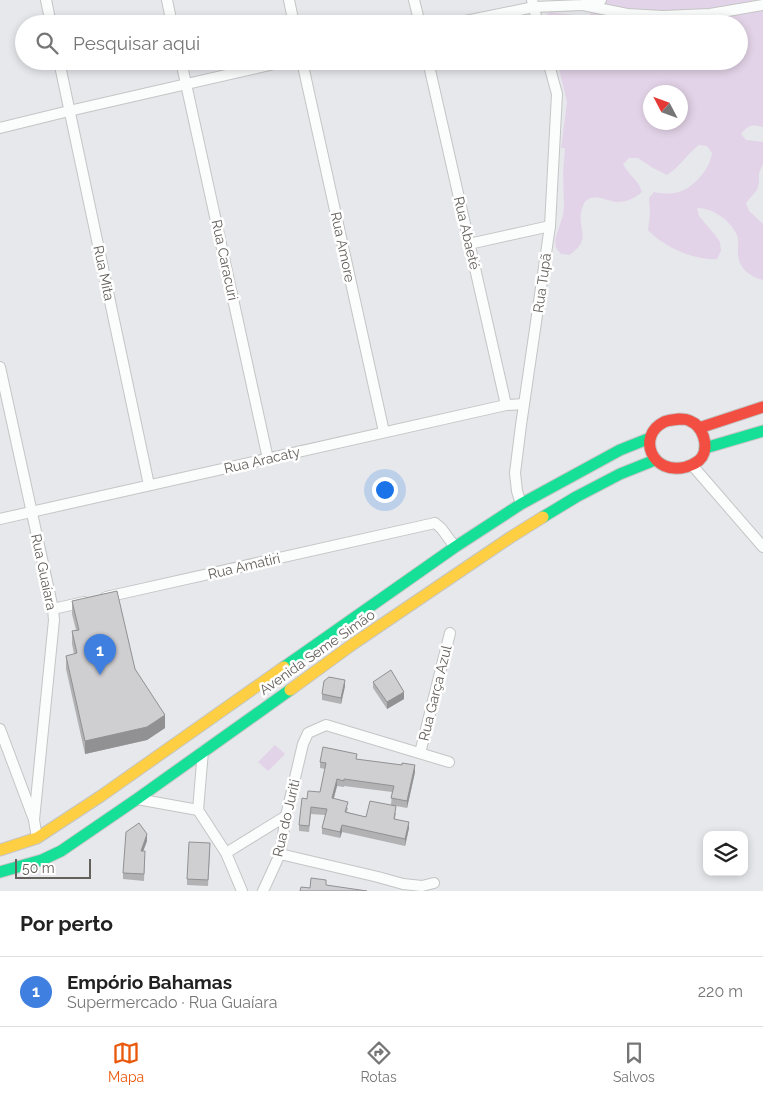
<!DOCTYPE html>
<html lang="pt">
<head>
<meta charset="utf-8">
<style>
	body { margin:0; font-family:Raleway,sans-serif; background:#f6f6f6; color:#222 }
	.controls { position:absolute; right:15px; bottom:15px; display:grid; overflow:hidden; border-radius:10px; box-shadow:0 2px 8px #0003 }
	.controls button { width:45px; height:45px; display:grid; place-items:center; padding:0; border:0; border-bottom:1px solid #e0e0e0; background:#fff; color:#222; font:25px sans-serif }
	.compass { position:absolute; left:643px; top:85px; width:45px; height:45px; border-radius:50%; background:#fff; box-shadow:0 2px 8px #0003; rotate:311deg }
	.scale { position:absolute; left:15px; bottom:12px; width:76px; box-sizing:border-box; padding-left:5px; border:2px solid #64605c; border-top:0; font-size:14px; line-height:18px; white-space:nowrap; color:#64605c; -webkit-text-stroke:4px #fff; paint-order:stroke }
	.you { position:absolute; left:384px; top:489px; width:18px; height:18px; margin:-12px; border:4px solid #fff; border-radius:50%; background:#1a73e8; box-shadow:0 0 0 8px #1a73e833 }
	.badge { display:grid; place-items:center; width:32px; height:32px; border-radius:50%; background:#ea580c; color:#fff; font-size:16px; font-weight:700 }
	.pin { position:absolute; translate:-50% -41px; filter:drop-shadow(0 1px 2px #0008) }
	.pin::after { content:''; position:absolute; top:26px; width:18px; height:15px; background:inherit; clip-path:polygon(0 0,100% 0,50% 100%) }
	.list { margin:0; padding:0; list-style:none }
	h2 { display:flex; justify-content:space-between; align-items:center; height:65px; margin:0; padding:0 20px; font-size:21px }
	h2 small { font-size:16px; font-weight:400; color:#767676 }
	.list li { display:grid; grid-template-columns:32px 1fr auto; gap:15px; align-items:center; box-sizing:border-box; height:70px; padding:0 20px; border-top:1px solid #e0e0e0 }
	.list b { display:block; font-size:19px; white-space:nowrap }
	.list p { margin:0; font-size:16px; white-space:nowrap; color:#767676 }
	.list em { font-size:16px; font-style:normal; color:#767676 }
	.icon { flex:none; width:28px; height:28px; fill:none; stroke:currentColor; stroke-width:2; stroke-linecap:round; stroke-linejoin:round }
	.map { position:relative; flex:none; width:763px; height:891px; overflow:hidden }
	.search { position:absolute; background:#fff; box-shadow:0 2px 8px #0003; left:15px; right:15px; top:15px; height:55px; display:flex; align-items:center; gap:12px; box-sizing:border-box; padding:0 18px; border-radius:28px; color:#767676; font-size:19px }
	.sheet { height:135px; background:#fff }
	nav { display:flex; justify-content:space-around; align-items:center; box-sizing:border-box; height:70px; border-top:1px solid #e0e0e0; background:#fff; font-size:14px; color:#767676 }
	nav a { display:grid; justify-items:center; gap:2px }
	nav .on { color:#ea580c }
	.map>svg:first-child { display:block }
</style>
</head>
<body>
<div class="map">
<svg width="763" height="891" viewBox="0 0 763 891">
	<rect width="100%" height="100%" fill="#e6e8ec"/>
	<!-- green -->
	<g fill="#e3d3e8" fill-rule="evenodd">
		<path d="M598 0H763V127C752 124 748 125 741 134L746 140 763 142V164L759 173V182L757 190 746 203 749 211 763 224V280C748 276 737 267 738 250 738 245 739 240 737 235 730 220 713 208 697 208L699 216 715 235 720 242 721 251 717 259C695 261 662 246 648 230L650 213 649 198 654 192C673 196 686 193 700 177 706 170 710 164 712 153L707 146 699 145C687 154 680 167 667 175L653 168 638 158H629L623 164C629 176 638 179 642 192 635 198 627 202 617 202 607 201 595 193 587 200 585 201 583 205 583 206 574 228 595 238 569 255L561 254 556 248 555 240 563 215 564 206 563 173 565 148H561L567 102 557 61H739V24H548L545 16 550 12 588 17 596 7ZM650 92H680V122H650Z"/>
		<path d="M275 745 285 754 268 771 258 762Z"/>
	</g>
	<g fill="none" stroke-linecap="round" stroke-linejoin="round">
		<defs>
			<g id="street">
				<path d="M46 0 51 24"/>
				<path d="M167 0 172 24"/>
				<path d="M289 0 294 24"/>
				<path d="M414 0 420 24"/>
				<path d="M532 0 538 24"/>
				<path d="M583 5 627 14 663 16 710 14 763 5"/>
				<path d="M451 24 534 7 583 5 601 0"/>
				<path d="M59 61 149 485"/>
				<path d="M181 61 268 459"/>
				<path d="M302 61 384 432"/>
				<path d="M428 61 506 405"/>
				<path d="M0 128 69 111 287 61"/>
				<path d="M469 244 550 226"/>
				<path d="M0 367 53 609 54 620 34 820 37 838"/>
				<path d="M692 465 763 547"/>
				<path d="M521 504 517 491 515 473 521 425 550 226 557 94 548 61"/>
				<path d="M0 519 506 405 524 404"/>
				<path d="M106 597 435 523 441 528 455 547"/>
				<path d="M53 609 84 602"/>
				<path d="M0 729 33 817"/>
				<path d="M203 751 198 810 226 853 242 891"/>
				<path d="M420 753 450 633"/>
				<path d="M137 799 198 810"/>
				<path d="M226 853 286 816"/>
				<path d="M280 854 378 877 403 884 422 886 434 883"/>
				<path d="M263 891 280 854 286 816 303 744 308 733 326 725 449 762"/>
			</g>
			<g id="fast">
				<path d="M705 448 763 431"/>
				<path d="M543 517 576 497 620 474 655 460"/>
				<path d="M284 667 455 547 521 504 620 450 650 438"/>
				<path d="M0 872 42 860 61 851 137 799 290 690"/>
			</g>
			<g id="slow">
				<path d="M290 690 353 644 511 537 543 517"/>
				<path d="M0 850 37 838 101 796 284 667"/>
			</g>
			<g id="jam">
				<path d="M679 419C683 419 687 419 690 421 703 426 709 446 702 457 698 463 692 465 686 467 652 476 636 436 664 422 668 420 674 420 679 419Z"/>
				<path d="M699 428 763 407"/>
			</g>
		</defs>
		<!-- street casing -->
		<use href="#street" stroke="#c4c5c5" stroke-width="12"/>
		<!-- fast casing -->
		<use href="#fast" stroke="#c4c5c5" stroke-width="13"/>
		<!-- slow casing -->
		<use href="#slow" stroke="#c4c5c5" stroke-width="13"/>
		<!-- jam casing -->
		<use href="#jam" stroke="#c4c5c5" stroke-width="13"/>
		<!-- street -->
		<use href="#street" stroke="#fbfcfc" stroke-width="10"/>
		<!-- fast -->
		<use href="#fast" stroke="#16e098" stroke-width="11"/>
		<!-- slow -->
		<use href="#slow" stroke="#ffcf43" stroke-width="11"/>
		<!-- jam -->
		<use href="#jam" stroke="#f24e42" stroke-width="11"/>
	</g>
	<!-- wall -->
	<g fill="#b2b2b5">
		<path d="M72 601 135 669 165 728 147 740 85 754 66 669V656L74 654 72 644V631L76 630 72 614Z"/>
		<path d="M373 682 404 699 387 709 373 688Z"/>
		<path d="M345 686 341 704 322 700V694Z"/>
		<path d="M357 759 415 772 407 808 391 805 392 792 344 786V787L337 786 334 798 348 808 347 812 366 817 396 813 395 819 409 828 405 846 342 832 340 838 322 834V828L325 815 311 814 309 832 299 831V825L307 799 320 792 325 769 320 768V762Z"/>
		<path d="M147 841 143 851 145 858 144 881 123 879V873Z"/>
		<path d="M210 850 208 886 187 885V879Z"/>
	</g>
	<!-- shaded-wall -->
	<g fill="#919193">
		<path d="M345 680V686L341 704V698Z"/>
		<path d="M404 692V699L387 709V702Z"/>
		<path d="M165 715V728L147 740 85 754V741Z"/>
		<path d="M415 765V772L407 808V801Z"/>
		<path d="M337 779V786L332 804V798Z"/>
		<path d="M409 822V828L405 846V839Z"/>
		<path d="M342 825V832L340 838V832Z"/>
		<path d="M147 834V841L141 857V851Z"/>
	</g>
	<!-- building -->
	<g fill="#cfcfd2" stroke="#919193">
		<path d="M117 591 135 669 165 715 147 727 85 741 66 656 77 653 72 631 79 630 72 601Z"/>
		<path d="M391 670 404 692 387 702 373 682Z"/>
		<path d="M329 677 345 680 341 698 322 694 324 681Z"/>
		<path d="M323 747 357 754 356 759 402 765V763L415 765 407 801 391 798 394 786 344 779V781L337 779 332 798 348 802 345 812 366 817 370 801 396 806 394 819 409 822 405 839 342 825 340 832 322 828 327 809 311 807 309 826 299 825 302 798 307 799 308 791 320 792 326 763 320 762Z"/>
		<path d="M139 823 147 834 141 851H145L144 874 123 873 126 832Z"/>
		<path d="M189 842 210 843 208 880 187 879Z"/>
		<path d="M311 878 326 880V885L367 891H300L301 887 310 888Z"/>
	</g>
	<g text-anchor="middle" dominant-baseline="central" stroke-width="5" stroke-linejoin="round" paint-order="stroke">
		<!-- street labels -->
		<g font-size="14" fill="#64605c" stroke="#fff">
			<text transform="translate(467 233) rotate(77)">Rua Abaeté</text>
			<text transform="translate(343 247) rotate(78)">Rua Amore</text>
			<text transform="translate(225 260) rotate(78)">Rua Caracuri</text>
			<text transform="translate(104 273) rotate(78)">Rua Mita</text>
			<text transform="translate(542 283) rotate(-82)">Rua Tupã</text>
			<text transform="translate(262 460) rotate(-13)">Rua Aracaty</text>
			<text transform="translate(244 566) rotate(-13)">Rua Amatiri</text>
			<text transform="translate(44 572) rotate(78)">Rua Guaíara</text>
			<text transform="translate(317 652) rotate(-35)">Avenida Seme Simão</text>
			<text transform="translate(435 693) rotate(-76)">Rua Garça Azul</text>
			<text transform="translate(286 818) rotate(-77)">Rua do Juriti</text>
		</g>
	</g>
</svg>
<div class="controls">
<button><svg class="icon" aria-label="layers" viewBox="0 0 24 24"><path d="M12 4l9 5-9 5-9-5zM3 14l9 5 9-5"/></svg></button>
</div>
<svg class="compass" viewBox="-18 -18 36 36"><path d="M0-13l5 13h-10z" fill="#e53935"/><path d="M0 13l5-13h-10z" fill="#767676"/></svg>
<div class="scale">50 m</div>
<div class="you"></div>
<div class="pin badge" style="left:100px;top:675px;background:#3f7fe0">1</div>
<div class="search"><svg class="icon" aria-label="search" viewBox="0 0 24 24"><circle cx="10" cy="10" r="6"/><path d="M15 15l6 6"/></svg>Pesquisar aqui</div>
</div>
<section class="sheet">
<h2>Por perto<small></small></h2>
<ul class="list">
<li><span class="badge" style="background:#3f7fe0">1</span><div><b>Empório Bahamas</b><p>Supermercado · Rua Guaíara</p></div><em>220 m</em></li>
</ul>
</section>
<nav>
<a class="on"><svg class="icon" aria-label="map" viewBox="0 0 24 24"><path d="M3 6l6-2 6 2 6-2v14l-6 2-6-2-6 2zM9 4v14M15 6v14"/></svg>Mapa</a>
<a><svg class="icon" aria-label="directions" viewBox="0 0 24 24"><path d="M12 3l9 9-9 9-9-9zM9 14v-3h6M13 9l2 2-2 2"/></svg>Rotas</a>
<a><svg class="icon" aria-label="saved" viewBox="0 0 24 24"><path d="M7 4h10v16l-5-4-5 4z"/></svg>Salvos</a>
</nav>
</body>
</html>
